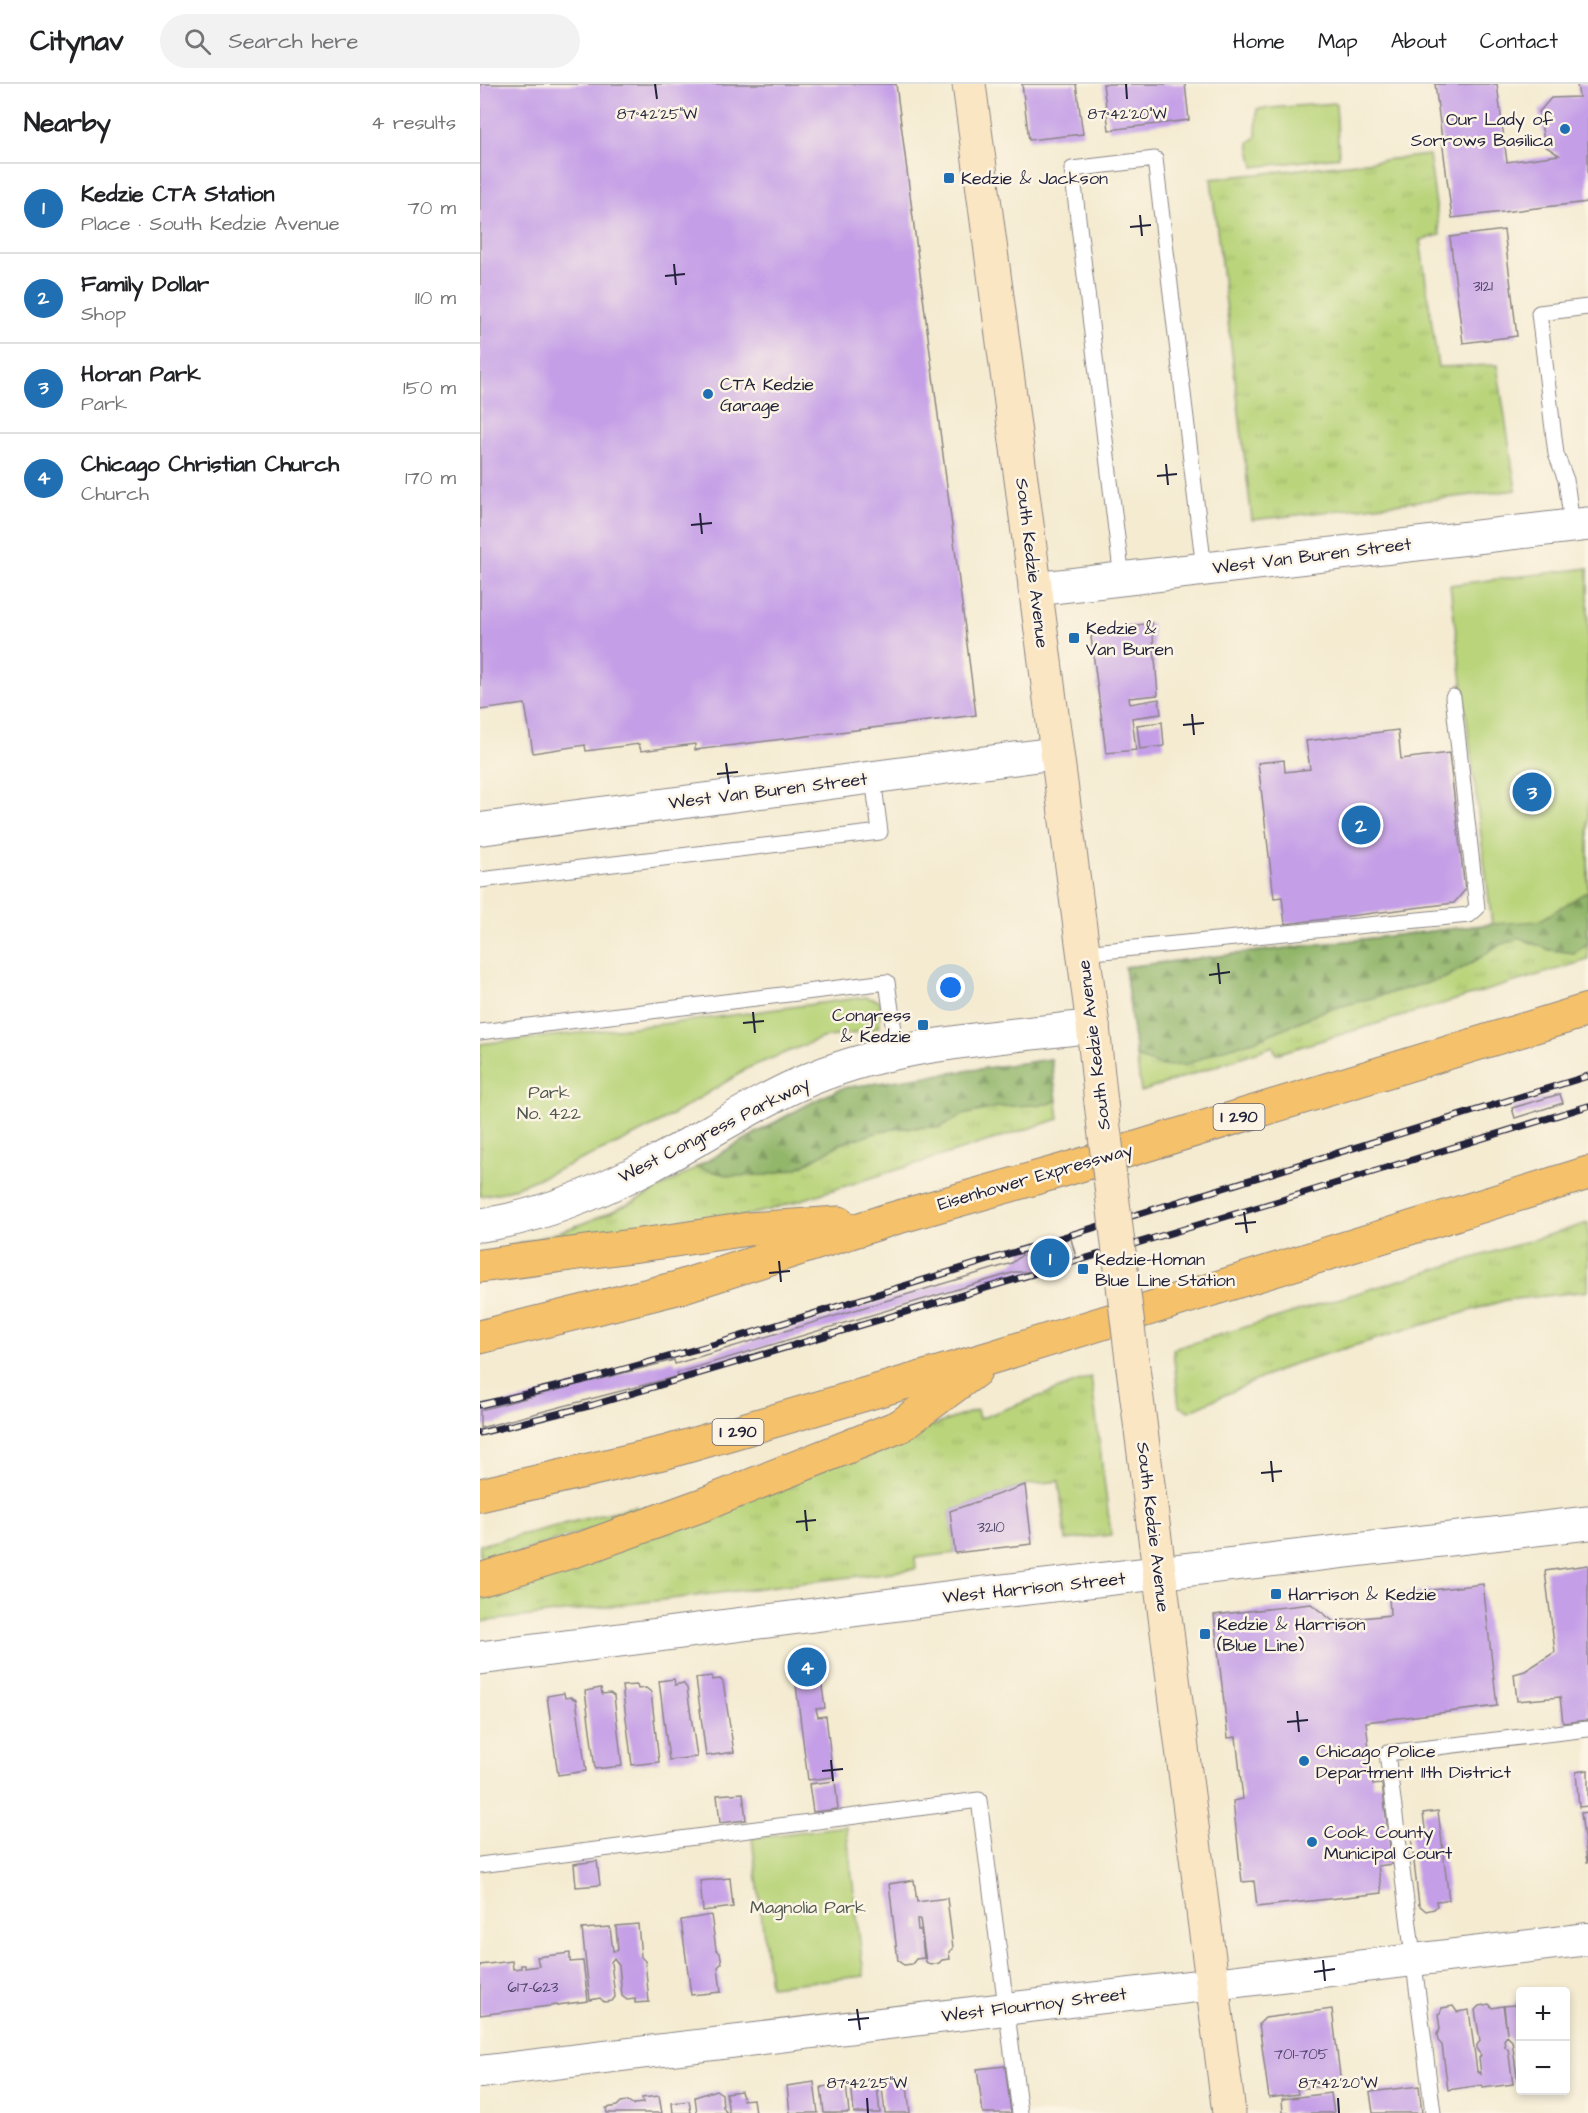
<!DOCTYPE html>
<html lang="en">
<head>
<meta charset="utf-8">
<style>
	body { margin:0; font-family:"Architects Daughter",sans-serif; background:#f2f2f2; color:#202124 }
	.controls { position:absolute; right:18px; bottom:18px; display:grid; overflow:hidden; border-radius:6px; box-shadow:0 3px 9px #0003 }
	.controls button { width:54px; height:54px; display:grid; place-items:center; padding:0; border:0; border-bottom:2px solid #e0e0e0; background:#fff; color:#202124; font:30px sans-serif }
	.you { position:absolute; left:471px; top:904px; width:21px; height:21px; margin:-15px; border:4px solid #fff; border-radius:50%; background:#1a73e8; box-shadow:0 0 0 9px #1a73e833 }
	.badge { display:grid; place-items:center; width:39px; height:39px; border-radius:50%; background:#1f6fb2; color:#fff; font-size:20px; font-weight:700 }
	.pin { position:absolute; translate:-50% -50%; border:3px solid #fff; box-shadow:0 2px 6px #0006 }
	.list { margin:0; padding:0; list-style:none }
	h2 { display:flex; justify-content:space-between; align-items:center; height:78px; margin:0; padding:0 24px; font-size:26px }
	h2 small { font-size:20px; font-weight:400; color:#757577 }
	.list li { display:grid; grid-template-columns:39px 1fr auto; gap:18px; align-items:center; box-sizing:border-box; height:90px; padding:0 24px; border-top:2px solid #e0e0e0 }
	.list b { display:block; font-size:22px; white-space:nowrap }
	.list p { margin:0; font-size:20px; white-space:nowrap; color:#757577 }
	.list em { font-size:20px; font-style:normal; color:#757577 }
	.icon { flex:none; width:33px; height:33px; fill:none; stroke:currentColor; stroke-width:2; stroke-linecap:round; stroke-linejoin:round }
	.map { position:relative; flex:none; width:1108px; height:2029px; overflow:hidden }
	header { display:flex; align-items:center; gap:36px; box-sizing:border-box; height:84px; padding:0 30px; background:#fff; border-bottom:2px solid #e0e0e0 }
	header strong { font-size:28px }
	nav { display:flex; gap:33px; margin-inline-start:auto; font-size:21px }
	.search { width:420px; height:54px; background:#f2f2f2; display:flex; align-items:center; gap:15px; box-sizing:border-box; padding:0 21px; border-radius:33px; color:#757577; font-size:22px }
	main { display:flex }
	aside { flex:1; background:#fff }
	.map>svg:first-child { display:block }
</style>
</head>
<body>
<header>
<strong>Citynav</strong>
<div class="search"><svg class="icon" aria-label="search" viewBox="0 0 24 24"><circle cx="10" cy="10" r="6"/><path d="M15 15l6 6"/></svg>Search here</div>
<nav><a>Home</a><a>Map</a><a>About</a><a>Contact</a></nav>
</header>
<main>
<aside>
<h2>Nearby<small>4 results</small></h2>
<ul class="list">
<li><span class="badge">1</span><div><b>Kedzie CTA Station</b><p>Place · South Kedzie Avenue</p></div><em>70 m</em></li>
<li><span class="badge">2</span><div><b>Family Dollar</b><p>Shop</p></div><em>110 m</em></li>
<li><span class="badge">3</span><div><b>Horan Park</b><p>Park</p></div><em>150 m</em></li>
<li><span class="badge">4</span><div><b>Chicago Christian Church</b><p>Church</p></div><em>170 m</em></li>
</ul>
</aside>
<div class="map">
<svg width="1108" height="2029" viewBox="0 0 1108 2029">
	<defs>
		<pattern id="grass-tufts" width="24" height="20" patternUnits="userSpaceOnUse" patternTransform="scale(1.5)"><rect width="24" height="20" fill="#b9d47a"/><path d="M3 7l-1-3M5 7V3M7 7l1-3M15 17l-1-3M17 17v-4M19 17l1-3" fill="none" stroke="#9fb66a"/></pattern>
		<pattern id="forest-firs" width="22" height="20" patternUnits="userSpaceOnUse" patternTransform="scale(1.5)"><rect width="22" height="20" fill="#92b66a"/><path d="M5 1l3.5 6h-7zM16 11l3.5 6h-7z" fill="#779458"/></pattern>
	</defs>
	<rect width="100%" height="100%" fill="#fcf5e5"/>
	<filter id="ink" filterUnits="userSpaceOnUse"><feTurbulence type="fractalNoise" baseFrequency=".0167" numOctaves="2"/><feDisplacementMap in="SourceGraphic" scale="12" xChannelSelector="R" yChannelSelector="G"/><feConvolveMatrix kernelMatrix="1 2 1 2 8 2 1 2 1" color-interpolation-filters="sRGB"/></filter>
	<filter id="wash" filterUnits="userSpaceOnUse"><feTurbulence type="fractalNoise" baseFrequency=".008" numOctaves="4" result="noise"/><feDisplacementMap in="SourceGraphic" scale="24" xChannelSelector="R" yChannelSelector="G"/><feGaussianBlur stdDeviation="1.35" result="paint"/><feColorMatrix in="noise" values="0 0 0 0 0 0 0 0 0 0 0 0 0 0 0 0 0 1.4 0 .05"/><feComposite in="paint" operator="in"/></filter>
	<g filter="url(#wash)">
		<rect width="100%" height="100%" fill="#f4ebd1"/>
		<!-- grass -->
		<g fill="url(#grass-tufts)" stroke="#6e7b5a" stroke-width="1.5">
			<path d="M949 71 960 151 940 156 958 283 1017 281 1036 406 772 436 731 95Z"/>
			<path d="M1108 807V876L796 970 793 962 661 1008 645 883 1012 840Z"/>
			<path d="M571 975 579 1035 289 1126 247 1136 26 1163C85 1149 142 1126 195 1096 251 1064 305 1029 363 1004Z"/>
			<path d="M1108 1139V1207L1026 1216 813 1280 709 1327 699 1322 693 1265Z"/>
			<path d="M611 1293 631 1451 586 1456 579 1397 545 1401 470 1427 475 1469 435 1474 436 1485 0 1538V1510L392 1363 497 1326 499 1335Z"/>
			<path d="M156 1422 158 1431 0 1480V1461Z"/>
		</g>
		<!-- forest -->
		<g fill="url(#forest-firs)" stroke="#5a6c52" stroke-width="1.5">
			<path d="M1108 772V859L1094 869 1070 866 1040 854 1017 862 998 875 965 894 844 927 774 957 740 966 706 981 682 982 656 973 645 883 1012 840 1010 819Z"/>
			<path d="M571 975 577 1016 569 1020 518 1023 483 1031 460 1043 418 1044 403 1047 362 1059 318 1084 287 1091 250 1092 216 1083 336 1016 363 1004Z"/>
		</g>
		<!-- park -->
		<g fill="#b9d47a" stroke="#6e7b5a" stroke-width="1.5">
			<path d="M856 19 859 73 774 83 769 59 776 53 777 25Z"/>
			<path d="M1108 484V807L1059 837 1012 840 970 501Z"/>
			<path d="M386 913 400 917 401 927 399 942 390 947 342 954 270 983 179 1039 139 1059 52 1097 23 1108 0 1112V960L208 937Z"/>
			<path d="M366 1742 384 1892 290 1902 272 1754Z"/>
		</g>
		<g id="blocks">
			<!-- building -->
			<g fill="#c49ee7">
				<path d="M0 0H416L496 631 215 666V660L161 667 159 660 106 667 105 661 53 669 45 620 0 626Z"/>
				<path d="M542 0H596L603 50 549 56Z"/>
				<path d="M623 0H705L709 36 629 46Z"/>
				<path d="M955 0H1017L1027 78 1079 71 1065 62 1059 28 1071 14 1099 13 1097 0H1108V118L972 134Z"/>
				<path d="M1024 146 1037 252 983 259 970 153Z"/>
				<path d="M672 539 678 611 649 614 650 620 679 615 681 630 652 634 656 666 626 669 611 553 618 546Z"/>
				<path d="M682 638 684 662 660 665 657 641Z"/>
				<path d="M918 646 921 675 969 669 985 806 974 819 805 840 802 813 794 814 778 679 804 676 805 688 830 685 826 657Z"/>
				<path d="M1080 1010 1083 1019 1035 1034 1032 1024Z"/>
				<path d="M590 1151 597 1177 549 1191 548 1188H535L197 1289 198 1292 0 1344V1326L194 1276 195 1280 532 1179 542 1171 541 1166Z"/>
				<path d="M545 1401 552 1460 475 1469 470 1427Z"/>
				<path d="M1108 1481V1636L1083 1639 1080 1613 1037 1617 1034 1590 1045 1587 1075 1568 1065 1487Z"/>
				<path d="M1003 1500 1017 1622 886 1638 893 1701 902 1700 912 1780 898 1782 902 1809 777 1823 774 1797 762 1798 753 1717 763 1715 756 1653 748 1654 734 1531 831 1520 853 1537 910 1531 909 1511Z"/>
				<path d="M338 1574 345 1624 336 1625 338 1633 346 1632 353 1693 328 1696 313 1577Z"/>
				<path d="M232 1592V1596L240 1595 243 1598 254 1668 226 1672 216 1594Z"/>
				<path d="M194 1595 195 1601 203 1599 207 1604 217 1673 189 1676 179 1597Z"/>
				<path d="M157 1601 158 1605 166 1604 171 1608 179 1678 152 1681 142 1602Z"/>
				<path d="M121 1604 122 1610 130 1609 134 1612 142 1682 115 1685 105 1607Z"/>
				<path d="M84 1609 85 1614 91 1613 96 1616 106 1687 78 1691 67 1612Z"/>
				<path d="M1108 1686V1722L1099 1723 1096 1688Z"/>
				<path d="M355 1697 358 1725 333 1728 329 1700Z"/>
				<path d="M263 1709 266 1736 240 1739 237 1711Z"/>
				<path d="M958 1727 969 1816 956 1817 957 1822 954 1825 946 1827 939 1821 931 1752 936 1746 945 1745 943 1729Z"/>
				<path d="M1108 1728V1778H1107L1101 1729Z"/>
				<path d="M117 1777 120 1801 96 1803 94 1780Z"/>
				<path d="M250 1794 253 1823 223 1827 220 1797Z"/>
				<path d="M434 1796 437 1818 467 1814 473 1864 469 1868 470 1875 462 1876 459 1879 451 1881 446 1878 440 1835H437L438 1846H441L444 1874 436 1875 432 1880 424 1881 418 1877 409 1800Z"/>
				<path d="M231 1831 236 1865 240 1869 242 1879 238 1883 241 1908 211 1911 201 1836Z"/>
				<path d="M158 1840 161 1873 165 1877 169 1918 155 1919V1915L147 1916 142 1912 139 1881 134 1874 131 1878 135 1913 132 1917 124 1918 120 1914 110 1916 102 1845 130 1843 133 1867 138 1866 136 1842Z"/>
				<path d="M90 1869V1878L103 1877 108 1917 0 1931V1881L32 1877 33 1885 41 1884V1881H45V1884L59 1882 57 1873Z"/>
				<path d="M1036 1917H1040V1999L1038 2000 1032 1957 1027 1952 1024 1956 1025 1963 1028 1965 1033 2000 1003 2004 1002 2001 968 2006 962 1961 958 1957 957 1950 960 1945 958 1930 960 1929 962 1924 973 1922 977 1928 989 1926 997 1987 1001 1990 999 1974 1001 1971 997 1966V1961L1000 1957 995 1926 999 1922 1009 1920 1012 1924 1023 1922 1027 1949 1024 1922 1034 1921Z"/>
				<path d="M852 1925 861 2000 817 2005 818 2010 789 2014 779 1940 785 1934Z"/>
				<path d="M525 1982 531 2029H503L497 1985Z"/>
				<path d="M426 1993 430 2029H405L401 1995Z"/>
				<path d="M396 1995 400 2029H374L371 1998Z"/>
				<path d="M334 1998 338 2029H310L307 2002Z"/>
				<path d="M366 2000 369 2029H344L341 2003Z"/>
				<path d="M939 2002 942 2029H893L890 2008Z"/>
				<path d="M236 2006 242 2010 243 2024 247 2029H217L215 2013Z"/>
				<path d="M261 2007 263 2016 273 2015 275 2029H249L246 2009Z"/>
				<path d="M851 2009 854 2029H803L802 2015Z"/>
				<path d="M179 2012 182 2029H127L126 2024 137 2022 141 2018 148 2017 154 2021 153 2020 163 2019 162 2014Z"/>
				<path d="M209 2017 211 2029H193L192 2019Z"/>
			</g>
		</g>
	</g>
	<g filter="url(#ink)">
		<use href="#blocks" fill-opacity="0" stroke="#8b8686" stroke-width="1.5"/>
		<g fill="none" stroke-linecap="round" stroke-linejoin="round">
			<defs>
				<g id="service">
					<path d="M1092 441 1086 396 1076 370 1059 229 1108 223"/>
					<path d="M642 495 592 85 675 75 724 485"/>
					<path d="M0 796 400 748 393 694"/>
					<path d="M603 869 989 831 997 824 973 613"/>
					<path d="M0 948 407 898 417 967"/>
					<path d="M0 1781 499 1716 540 2029"/>
					<path d="M953 2029 907 1669 1108 1645"/>
				</g>
				<g id="minor">
					<path d="M0 745 577 669"/>
					<path d="M0 1988 1108 1855"/>
				</g>
				<g id="tertiary">
					<path d="M555 505 1108 440"/>
					<path d="M0 1141C59 1134 119 1108 171 1081 221 1055 267 1023 319 1000 411 958 514 955 613 942"/>
					<path d="M0 1574 504 1509 1108 1439"/>
				</g>
				<g id="secondary">
					<path d="M489 0 613 942 621 1019"/>
					<path d="M653 1284 749 2029"/>
				</g>
				<g id="motorway">
					<path d="M0 1182 182 1158 268 1145 359 1139"/>
					<path d="M0 1253 197 1204 408 1136 584 1086 1108 926"/>
					<path d="M0 1411 187 1368 513 1273 1108 1089"/>
					<path d="M0 1496 109 1462 222 1421 420 1342 495 1287"/>
				</g>
			</defs>
			<!-- service casing -->
			<use href="#service" stroke="#8b8686" stroke-width="17"/>
			<!-- minor casing -->
			<use href="#minor" stroke="#8b8686" stroke-width="34"/>
			<!-- tertiary casing -->
			<use href="#tertiary" stroke="#8b8686" stroke-width="35"/>
			<!-- secondary casing -->
			<use href="#secondary" stroke="#8b8686" stroke-width="35"/>
			<!-- motorway casing -->
			<use href="#motorway" stroke="#8b8686" stroke-width="35"/>
			<!-- service -->
			<use href="#service" stroke="#fff" stroke-width="15"/>
			<!-- minor -->
			<use href="#minor" stroke="#fff" stroke-width="32"/>
			<!-- tertiary -->
			<use href="#tertiary" stroke="#fff" stroke-width="33"/>
			<!-- secondary -->
			<use href="#secondary" stroke="#fbe6c4" stroke-width="33"/>
			<!-- motorway -->
			<use href="#motorway" stroke="#f5c16b" stroke-width="33"/>
			<defs>
				<g id="rail">
					<path d="M0 1321 104 1296 235 1260 1108 992"/>
					<path d="M0 1349 113 1321 795 1118 1108 1022"/>
				</g>
			</defs>
			<!-- rail casing -->
			<use href="#rail" stroke="#22223b" stroke-width="7"/>
			<!-- rail -->
			<use href="#rail" stroke="#fcf5e5" stroke-width="4.5" stroke-dasharray="14" stroke-linecap="butt"/>
			<defs>
				<path id="secondary-bridge" d="M621 1019 653 1284"/>
			</defs>
			<!-- secondary-bridge casing -->
			<use href="#secondary-bridge" stroke="#8b8686" stroke-width="35" stroke-linecap="butt"/>
			<!-- secondary-bridge -->
			<use href="#secondary-bridge" stroke="#fbe6c4" stroke-width="33"/>
		</g>
	</g>
	<!-- ticks -->
	<path fill="none" stroke="#22223b" stroke-width="2" d="M175 0 177 15M646 0 647 15M660 131 662 152M650 143 671 141M194 180 196 201M185 192 205 190M686 380 688 401M677 392 697 390M220 429 222 450M211 441 232 439M712 630 714 651M703 641 724 639M246 679 249 700M237 690 258 688M738 879 740 900M729 891 750 888M273 928 275 949M263 939 284 937M764 1128 767 1149M755 1140 776 1138M299 1177 301 1198M289 1189 310 1187M791 1377 793 1398M781 1389 802 1387M325 1426 327 1447M316 1438 336 1436M817 1627 819 1648M807 1638 828 1636M351 1676 353 1697M342 1687 363 1685M843 1876 845 1897M834 1888 855 1885M377 1925 380 1946M368 1936 389 1934M387 2014 388 2029M858 2014 859 2029"/>
	<!-- markers -->
	<g fill="#1f6fb2" stroke="#fcf5e5" stroke-width="2">
		<circle cx="1085" cy="45" r="6"/>
		<rect x="463" y="88" width="12" height="12" rx="3"/>
		<circle cx="228" cy="310" r="6"/>
		<rect x="588" y="548" width="12" height="12" rx="3"/>
		<rect x="437" y="935" width="12" height="12" rx="3"/>
		<rect x="597" y="1179" width="12" height="12" rx="3"/>
		<rect x="790" y="1504" width="12" height="12" rx="3"/>
		<rect x="719" y="1544" width="12" height="12" rx="3"/>
		<circle cx="824" cy="1677" r="6"/>
		<circle cx="832" cy="1758" r="6"/>
	</g>
	<g text-anchor="middle" dominant-baseline="central" stroke-width="5" stroke-linejoin="round" paint-order="stroke">
		<!-- number labels -->
		<g font-size="15" fill="#4a4166">
			<text x="1003" y="202">3121</text>
			<text x="511" y="1443">3210</text>
			<text x="53" y="1903">617-623</text>
			<text x="821" y="1970">701-705</text>
		</g>
		<!-- shield labels -->
		<g fill="#fcf5e5" stroke="#63616e" stroke-width="1.5">
			<rect x="733.5" y="1020" width="51" height="26" rx="4.5"/>
			<rect x="232.5" y="1335" width="51" height="26" rx="4.5"/>
		</g>
		<g font-size="16" font-weight="bold" fill="#22223b">
			<text x="759" y="1033">I 290</text>
			<text x="258" y="1348">I 290</text>
		</g>
		<!-- poi labels -->
		<g font-size="18" fill="#22223b" stroke="#fcf5e5" text-anchor="start">
			<text x="1073" y="35" text-anchor="end">Our Lady of<tspan x="1073" dy="21">Sorrows Basilica</tspan></text>
			<text x="481" y="94">Kedzie &amp; Jackson</text>
			<text x="240" y="300">CTA Kedzie<tspan x="240" dy="21">Garage</tspan></text>
			<text x="606" y="544">Kedzie &amp;<tspan x="606" dy="21">Van Buren</tspan></text>
			<text x="431" y="931" text-anchor="end">Congress<tspan x="431" dy="21">&amp; Kedzie</tspan></text>
			<text x="615" y="1175">Kedzie-Homan<tspan x="615" dy="21">Blue Line Station</tspan></text>
			<text x="808" y="1510">Harrison &amp; Kedzie</text>
			<text x="737" y="1540">Kedzie &amp; Harrison<tspan x="737" dy="21">(Blue Line)</tspan></text>
			<text x="836" y="1667">Chicago Police<tspan x="836" dy="21">Department 11th District</tspan></text>
			<text x="844" y="1748">Cook County<tspan x="844" dy="21">Municipal Court</tspan></text>
		</g>
		<!-- street labels -->
		<g font-size="18" fill="#22223b" stroke="#fcf5e5">
			<text transform="translate(832 472) rotate(-7)">West Van Buren Street</text>
			<text transform="translate(552 479) rotate(83)">South Kedzie Avenue</text>
			<text transform="translate(288 707) rotate(-7)">West Van Buren Street</text>
			<text transform="translate(614 961) rotate(-97)">South Kedzie Avenue</text>
			<text transform="translate(234 1046) rotate(-27)">West Congress Parkway</text>
			<text transform="translate(555 1093) rotate(-16)">Eisenhower Expressway</text>
			<text transform="translate(673 1443) rotate(83)">South Kedzie Avenue</text>
			<text transform="translate(554 1504) rotate(-6)">West Harrison Street</text>
			<text transform="translate(554 1921) rotate(-7)">West Flournoy Street</text>
		</g>
		<!-- park labels -->
		<g font-size="18" fill="#4f574e" stroke="#fcf5e5">
			<text x="69" y="1008">Park<tspan x="69" dy="21">No. 422</tspan></text>
			<text x="328" y="1823">Magnolia Park</text>
		</g>
	</g>
	<g font-size="15" text-anchor="middle" fill="#22223b" stroke="#fcf5e5" stroke-width="5" stroke-linejoin="round" paint-order="stroke">
		<text x="177" y="35">87°42'25"W</text>
		<text x="647" y="35">87°42'20"W</text>
		<text x="387" y="2004">87°42'25"W</text>
		<text x="858" y="2004">87°42'20"W</text>
	</g>
</svg>
<div class="controls">
<button>+</button>
<button>−</button>
</div>
<div class="you"></div>
<div class="pin badge" style="left:570px;top:1174px">1</div>
<div class="pin badge" style="left:881px;top:741px">2</div>
<div class="pin badge" style="left:1052px;top:708px">3</div>
<div class="pin badge" style="left:327px;top:1583px">4</div>
</div>
</main>
</body>
</html>
